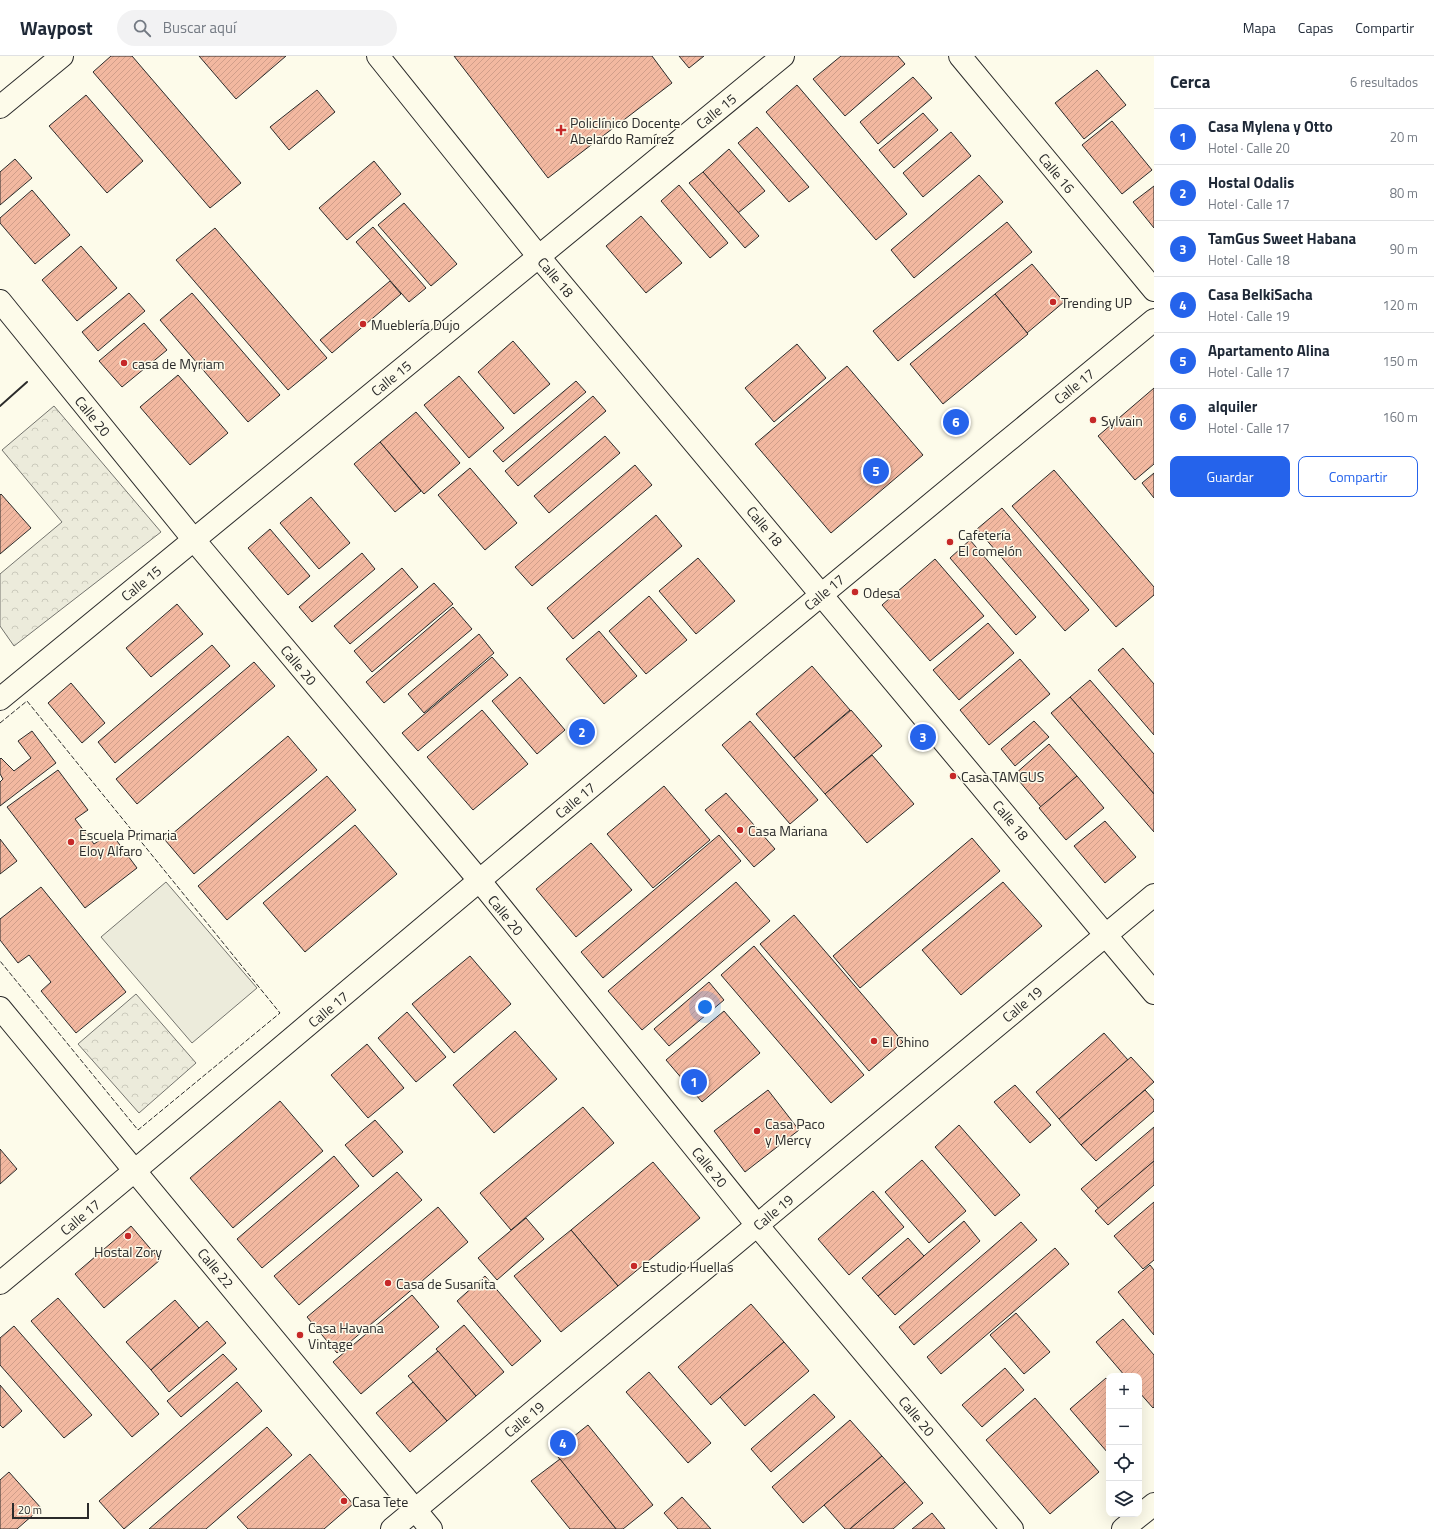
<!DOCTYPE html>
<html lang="es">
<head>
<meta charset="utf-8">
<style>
	body { margin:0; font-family:"Titillium Web",sans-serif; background:#f2f2f3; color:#1f2937 }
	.controls { position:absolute; right:12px; bottom:12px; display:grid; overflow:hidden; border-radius:8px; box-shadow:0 4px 16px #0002 }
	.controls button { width:36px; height:36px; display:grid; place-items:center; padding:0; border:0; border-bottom:1px solid #e0e1e3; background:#fff; color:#1f2937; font:20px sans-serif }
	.scale { position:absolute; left:12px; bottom:10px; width:77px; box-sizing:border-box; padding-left:4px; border:2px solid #2b2b2b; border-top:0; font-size:11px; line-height:14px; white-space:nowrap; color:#2b2b2b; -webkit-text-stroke:3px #fdfbea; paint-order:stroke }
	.you { position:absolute; left:705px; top:951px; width:14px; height:14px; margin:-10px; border:3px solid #fff; border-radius:50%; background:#1a73e8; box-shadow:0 0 0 6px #1a73e833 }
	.badge { display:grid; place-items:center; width:26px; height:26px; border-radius:50%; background:#2563eb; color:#fff; font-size:13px; font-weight:700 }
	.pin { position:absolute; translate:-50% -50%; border:2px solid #fff; box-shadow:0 1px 4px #0006 }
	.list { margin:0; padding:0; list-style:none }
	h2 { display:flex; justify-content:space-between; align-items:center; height:52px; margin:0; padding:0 16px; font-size:17px }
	h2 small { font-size:13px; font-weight:400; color:#747a83 }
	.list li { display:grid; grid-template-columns:26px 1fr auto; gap:12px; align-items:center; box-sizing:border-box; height:56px; padding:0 16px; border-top:1px solid #e0e1e3 }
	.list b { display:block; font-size:15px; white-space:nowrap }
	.list p { margin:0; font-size:13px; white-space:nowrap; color:#747a83 }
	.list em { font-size:13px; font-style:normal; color:#747a83 }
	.actions { display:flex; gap:8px; padding:12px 16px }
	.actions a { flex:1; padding:9px 0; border:1px solid #2563eb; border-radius:8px; text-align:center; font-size:14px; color:#2563eb }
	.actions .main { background:#2563eb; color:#fff }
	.icon { flex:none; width:22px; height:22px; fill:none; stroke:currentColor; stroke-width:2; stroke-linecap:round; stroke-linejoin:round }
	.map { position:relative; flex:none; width:1154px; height:1473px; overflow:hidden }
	header { display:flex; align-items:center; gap:24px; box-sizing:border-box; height:56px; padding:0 20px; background:#fff; border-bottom:1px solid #e0e1e3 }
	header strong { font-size:19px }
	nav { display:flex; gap:22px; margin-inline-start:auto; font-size:14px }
	.search { width:280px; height:36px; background:#f2f2f3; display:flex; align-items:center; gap:10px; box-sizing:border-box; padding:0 14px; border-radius:22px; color:#747a83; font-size:15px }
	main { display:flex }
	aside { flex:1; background:#fff }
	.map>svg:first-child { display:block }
</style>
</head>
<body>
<header>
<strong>Waypost</strong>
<div class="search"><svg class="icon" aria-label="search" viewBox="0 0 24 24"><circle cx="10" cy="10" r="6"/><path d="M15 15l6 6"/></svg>Buscar aquí</div>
<nav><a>Mapa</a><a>Capas</a><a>Compartir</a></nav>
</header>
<main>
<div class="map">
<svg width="1154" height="1473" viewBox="0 0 1154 1473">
	<defs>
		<pattern id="forest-crowns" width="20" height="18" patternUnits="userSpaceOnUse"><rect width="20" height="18" fill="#ecebdb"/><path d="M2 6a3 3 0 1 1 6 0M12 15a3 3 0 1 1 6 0" fill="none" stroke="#cbcabc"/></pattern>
		<pattern id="building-hatch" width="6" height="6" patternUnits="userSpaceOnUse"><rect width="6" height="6" fill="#f2b8a0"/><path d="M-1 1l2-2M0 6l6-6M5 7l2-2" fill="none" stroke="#d09e8a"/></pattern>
	</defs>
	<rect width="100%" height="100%" fill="#fdfbea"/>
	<!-- forest -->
	<g fill="url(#forest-crowns)" stroke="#74746e">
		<path d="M54 350 161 476 14 590 0 570V518L62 466 2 394Z"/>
		<path d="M136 938 196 1007 139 1057 78 988Z"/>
	</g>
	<!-- pitch -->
	<path fill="#ecebdb" stroke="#74746e" d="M166 826 257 932 192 987 101 881Z"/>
	<!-- building -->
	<g fill="url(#building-hatch)" stroke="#2b2b2b">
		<path d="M111 0H132L241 127 210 152 93 16Z"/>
		<path d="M199 0H286L236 43Z"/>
		<path d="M454 0H652L672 27 548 122Z"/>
		<path d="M679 0H704L689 12Z"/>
		<path d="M841 0H898L905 8 845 60 813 23Z"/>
		<path d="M1097 14 1126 49 1084 83 1055 47Z"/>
		<path d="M913 21 932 42 878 88 860 66Z"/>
		<path d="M797 29 907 158 876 184 766 56Z"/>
		<path d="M317 34 335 56 289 94 270 71Z"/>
		<path d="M86 39 143 105 107 137 49 70Z"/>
		<path d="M923 57 938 74 894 112 879 94Z"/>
		<path d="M1112 65 1152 114 1122 138 1082 89Z"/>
		<path d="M757 71 809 131 789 146 738 87Z"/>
		<path d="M951 76 971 100 923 141 903 117Z"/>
		<path d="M729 93 765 135 738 157 703 116Z"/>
		<path d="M15 103 32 122 0 149V116Z"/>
		<path d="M374 105 401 138 347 184 319 152Z"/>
		<path d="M703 116 759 180 745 192 689 127Z"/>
		<path d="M979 119 1003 146 914 222 891 194Z"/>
		<path d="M679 129 728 187 710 202 661 145Z"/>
		<path d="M1154 130V172L1133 146Z"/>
		<path d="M32 134 70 179 35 208 0 167V162Z"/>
		<path d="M404 147 457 208 431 230 378 169Z"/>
		<path d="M641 160 682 207 646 237 606 190Z"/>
		<path d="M1007 166 1032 196 898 305 873 275Z"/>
		<path d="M373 171 426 232 409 246 356 186Z"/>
		<path d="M215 172 327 302 288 334 176 204Z"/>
		<path d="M81 190 117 232 77 265 42 224Z"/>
		<path d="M1032 208 1064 246 1027 277 995 238Z"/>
		<path d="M390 225 401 238 332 297 320 284Z"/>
		<path d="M129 237 145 255 98 295 82 276Z"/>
		<path d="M192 237 280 339 248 366 160 264Z"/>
		<path d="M995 238 1028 278 943 348 910 308Z"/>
		<path d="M144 267 167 294 122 331 99 305Z"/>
		<path d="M513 285 550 328 514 358 478 316Z"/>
		<path d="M797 288 826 322 774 366 745 332Z"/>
		<path d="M847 310 923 399 831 477 755 388Z"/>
		<path d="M178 319 228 377 190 409 140 351Z"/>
		<path d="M459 320 504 372 469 402 424 349Z"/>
		<path d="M576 325 586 336 503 406 493 395Z"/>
		<path d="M1154 332V408L1135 424 1098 380Z"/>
		<path d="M593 340 606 355 518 430 505 415Z"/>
		<path d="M416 356 460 407 424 438 380 386Z"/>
		<path d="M605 380 620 397 549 457 534 440Z"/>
		<path d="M380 386 421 435 395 456 354 408Z"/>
		<path d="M635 409 652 429 532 530 515 511Z"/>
		<path d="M470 412 517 467 485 494 438 439Z"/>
		<path d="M1054 414 1154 531V539L1116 571 1012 450Z"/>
		<path d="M1154 417V442L1142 427Z"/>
		<path d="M1 438 31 472 0 498V439Z"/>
		<path d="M311 441 350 487 319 513 280 467Z"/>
		<path d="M1002 452 1089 554 1065 575 977 473Z"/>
		<path d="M656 459 682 490 573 583 547 552Z"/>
		<path d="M270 473 310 520 288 539 248 492Z"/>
		<path d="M970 484 1036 561 1016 579 950 502Z"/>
		<path d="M362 497 375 513 312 566 299 551Z"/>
		<path d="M698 502 735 545 696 578 659 535Z"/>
		<path d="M935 503 984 560 930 605 882 549Z"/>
		<path d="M402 512 418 531 350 588 334 570Z"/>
		<path d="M434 527 453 548 372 616 354 595Z"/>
		<path d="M649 540 687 584 646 618 609 575Z"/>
		<path d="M177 548 203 578 151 621 126 592Z"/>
		<path d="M453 551 472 573 384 647 366 626Z"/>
		<path d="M988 567 1014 597 959 644 933 614Z"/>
		<path d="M599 575 637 620 604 648 566 603Z"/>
		<path d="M479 578 494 597 424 657 408 638Z"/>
		<path d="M212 589 230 610 115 707 98 686Z"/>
		<path d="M1123 592 1154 628V679L1098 614Z"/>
		<path d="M492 601 508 619 418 695 402 677Z"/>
		<path d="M1020 603 1050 638 989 689 960 654Z"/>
		<path d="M254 606 275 630 137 748 116 723Z"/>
		<path d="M812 610 850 654 794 702 756 658Z"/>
		<path d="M520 621 565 674 537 698 492 645Z"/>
		<path d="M1090 624 1154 698V738L1070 641Z"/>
		<path d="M71 627 105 667 82 687 48 647Z"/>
		<path d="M1070 641 1154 738V776L1051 657Z"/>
		<path d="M482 654 528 708 473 754 427 701Z"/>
		<path d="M851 654 882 690 825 738 794 702Z"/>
		<path d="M750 665 818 744 790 768 722 689Z"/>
		<path d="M1034 665 1049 681 1015 710 1001 693Z"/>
		<path d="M32 675 56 707 0 750V726L3 723 0 718V703L1 702 14 715 31 702 18 685Z"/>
		<path d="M288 680 317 714 194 818 165 784Z"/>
		<path d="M1049 688 1077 720 1041 751 1014 719Z"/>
		<path d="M872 699 914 748 867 787 825 738Z"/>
		<path d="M58 714 88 754 75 763 94 788 111 777 137 812 85 852 7 751Z"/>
		<path d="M327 720 356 754 227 864 198 830Z"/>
		<path d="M1077 720 1104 752 1066 784 1039 752Z"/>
		<path d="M664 730 710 784 653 832 607 778Z"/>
		<path d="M726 737 775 793 754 811 705 754Z"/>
		<path d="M1105 765 1136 801 1105 827 1074 790Z"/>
		<path d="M355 769 397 818 305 896 263 847Z"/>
		<path d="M719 779 741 805 603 922 581 896Z"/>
		<path d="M972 782 1000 815 860 932 833 900Z"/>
		<path d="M0 783 17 805 0 818Z"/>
		<path d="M591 787 632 834 576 881 536 833Z"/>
		<path d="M736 826 770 865 642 974 608 935Z"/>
		<path d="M1003 826 1042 870 961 939 922 894Z"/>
		<path d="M41 831 126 936 76 977 41 935 51 926 29 899 18 907 0 884V863Z"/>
		<path d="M794 859 903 986 869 1015 760 888Z"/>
		<path d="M754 890 864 1019 831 1047 721 919Z"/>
		<path d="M470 900 511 948 454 997 412 948Z"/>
		<path d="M709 926 724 944 669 990 654 973Z"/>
		<path d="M724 955 760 997 702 1046 666 1004Z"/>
		<path d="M407 956 446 1001 416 1026 378 982Z"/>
		<path d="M515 975 557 1023 494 1077 453 1029Z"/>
		<path d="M1104 977 1128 1004 1059 1063 1036 1036Z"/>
		<path d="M367 988 404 1032 368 1062 331 1019Z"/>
		<path d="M1131 1001 1154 1026 1081 1089 1059 1063Z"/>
		<path d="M1015 1029 1051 1069 1030 1087 994 1046Z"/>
		<path d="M768 1034 799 1074 745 1116 714 1075Z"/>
		<path d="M1145 1034 1154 1044V1055L1096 1105 1081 1089Z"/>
		<path d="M280 1045 323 1095 233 1172 190 1122Z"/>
		<path d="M583 1051 614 1087 511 1174 480 1137Z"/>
		<path d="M375 1064 403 1096 373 1121 345 1089Z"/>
		<path d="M959 1069 1020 1139 995 1160 935 1091Z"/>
		<path d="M1154 1071V1105L1099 1153 1081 1133Z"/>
		<path d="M0 1093 17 1113 0 1128Z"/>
		<path d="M334 1100 359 1130 262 1212 237 1183Z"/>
		<path d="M922 1104 966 1155 929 1187 885 1136Z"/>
		<path d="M1154 1105V1129L1108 1169 1095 1155Z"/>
		<path d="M653 1106 700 1162 618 1230 571 1174Z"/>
		<path d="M397 1116 422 1144 299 1249 274 1220Z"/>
		<path d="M873 1135 904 1171 849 1219 818 1183Z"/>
		<path d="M1154 1146V1204L1143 1213 1114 1180Z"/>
		<path d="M438 1151 468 1186 337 1297 307 1261Z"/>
		<path d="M526 1162 544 1183 497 1224 478 1202Z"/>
		<path d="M964 1165 980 1185 895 1259 878 1240Z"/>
		<path d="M1021 1166 1037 1184 914 1289 899 1271Z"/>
		<path d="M131 1170 160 1204 104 1252 75 1218Z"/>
		<path d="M571 1174 618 1230 561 1276 514 1220Z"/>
		<path d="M908 1182 924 1200 878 1240 862 1222Z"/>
		<path d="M1055 1192 1069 1208 941 1318 927 1301Z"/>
		<path d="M1150 1209 1154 1214V1279L1118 1236Z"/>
		<path d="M485 1220 541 1285 512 1310 457 1245Z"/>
		<path d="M412 1239 439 1271 361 1338 333 1306Z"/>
		<path d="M58 1242 159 1358 132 1381 31 1265Z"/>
		<path d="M175 1244 199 1272 151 1314 126 1286Z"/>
		<path d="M751 1248 784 1286 711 1349 678 1311Z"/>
		<path d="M1016 1257 1050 1296 1024 1318 990 1279Z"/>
		<path d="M1123 1263 1154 1299V1351L1153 1352 1139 1336V1320H1125L1096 1286Z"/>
		<path d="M207 1265 226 1287 169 1336 151 1314Z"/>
		<path d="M464 1269 504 1316 476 1340 436 1293Z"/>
		<path d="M14 1270 92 1359 64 1382 0 1309V1282Z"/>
		<path d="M784 1286 809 1315 745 1370 720 1341Z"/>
		<path d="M438 1295 476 1340 447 1365 408 1320Z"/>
		<path d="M223 1298 237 1313 181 1361 167 1345Z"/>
		<path d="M1005 1312 1024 1334 982 1371 962 1349Z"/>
		<path d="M649 1316 711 1387 688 1407 626 1336Z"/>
		<path d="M1106 1322 1109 1325 1108 1397 1070 1353Z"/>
		<path d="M237 1326 262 1355 124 1473 99 1445Z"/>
		<path d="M413 1326 447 1365 410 1396 376 1357Z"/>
		<path d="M0 1329 22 1355 3 1372 0 1369Z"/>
		<path d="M814 1338 835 1361 771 1416 751 1393Z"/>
		<path d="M1035 1342 1099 1416 1050 1458 986 1384Z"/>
		<path d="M850 1364 882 1400 803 1467 772 1431Z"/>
		<path d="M588 1369 653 1449 623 1473H616L554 1396Z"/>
		<path d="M267 1371 292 1399 206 1473H149Z"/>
		<path d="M310 1398 353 1448 324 1473H248L237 1461Z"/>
		<path d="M882 1400 905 1426 850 1473H845L824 1449Z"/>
		<path d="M560 1403 616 1473H570L531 1425Z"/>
		<path d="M9 1416 41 1452 17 1473H0V1424Z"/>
		<path d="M905 1426 923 1447 893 1473H850Z"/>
		<path d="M682 1441 711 1473H678L664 1457Z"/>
		<path d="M932 1457 945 1473H912Z"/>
	</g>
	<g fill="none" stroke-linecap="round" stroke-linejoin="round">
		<defs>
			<g id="minor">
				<path d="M378 0 539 201 1154 937"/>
				<path d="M960 0 1154 234"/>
				<path d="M0 51 62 0"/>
				<path d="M0 245 194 484 479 824 757 1169 1012 1473"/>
				<path d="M0 643 783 0"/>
				<path d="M0 952 431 1473"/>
				<path d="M0 1227C161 1094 320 958 480 824 703 635 929 450 1154 264"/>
				<path d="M392 1473 1154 839"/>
				<path d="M1123 1473 1154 1448"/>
			</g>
		</defs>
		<!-- minor casing -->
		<use href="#minor" stroke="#2b2b2b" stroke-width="24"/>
		<!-- minor -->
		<use href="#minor" stroke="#fdfbea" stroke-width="22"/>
		<!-- fence -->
		<path stroke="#2b2b2b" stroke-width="1" stroke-dasharray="5 2" stroke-linecap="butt" d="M0 667 27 645 280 957 138 1074 0 905"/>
		<!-- wall -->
		<path stroke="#2b2b2b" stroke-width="2" d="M0 350 27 326"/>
	</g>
	<!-- markers -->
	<g fill="#c62828" stroke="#fdfbea" stroke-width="1.5">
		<path d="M559 68h4v4h4v4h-4v4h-4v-4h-4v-4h4z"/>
		<circle cx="1053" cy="246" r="4"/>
		<circle cx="363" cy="268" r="4"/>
		<circle cx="124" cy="307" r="4"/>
		<circle cx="1093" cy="364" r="4"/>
		<circle cx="950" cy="486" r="4"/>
		<circle cx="855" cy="536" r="4"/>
		<circle cx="953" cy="720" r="4"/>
		<circle cx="740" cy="774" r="4"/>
		<circle cx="71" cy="786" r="4"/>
		<circle cx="874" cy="985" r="4"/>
		<circle cx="757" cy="1075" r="4"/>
		<circle cx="128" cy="1180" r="4"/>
		<circle cx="634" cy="1210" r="4"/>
		<circle cx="388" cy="1227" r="4"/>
		<circle cx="300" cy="1279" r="4"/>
		<circle cx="344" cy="1445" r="4"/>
	</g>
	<g text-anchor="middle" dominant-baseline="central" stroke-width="3" stroke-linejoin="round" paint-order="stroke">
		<!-- street labels -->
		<g font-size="14" fill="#2b2b2b" stroke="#fdfbea">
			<text transform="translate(716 55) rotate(-39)">Calle 15</text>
			<text transform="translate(1057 117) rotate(50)">Calle 16</text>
			<text transform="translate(556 221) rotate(50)">Calle 18</text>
			<text transform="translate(391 322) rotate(-39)">Calle 15</text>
			<text transform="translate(1074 330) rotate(-39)">Calle 17</text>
			<text transform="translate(93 360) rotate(51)">Calle 20</text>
			<text transform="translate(765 470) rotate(50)">Calle 18</text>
			<text transform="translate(141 527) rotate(-39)">Calle 15</text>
			<text transform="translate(824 536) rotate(-40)">Calle 17</text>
			<text transform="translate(299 609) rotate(50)">Calle 20</text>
			<text transform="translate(575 744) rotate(-40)">Calle 17</text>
			<text transform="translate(1011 764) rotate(50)">Calle 18</text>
			<text transform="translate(506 859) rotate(51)">Calle 20</text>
			<text transform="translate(1022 948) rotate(-40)">Calle 19</text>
			<text transform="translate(328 953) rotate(-40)">Calle 17</text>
			<text transform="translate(710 1111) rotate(51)">Calle 20</text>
			<text transform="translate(773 1156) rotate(-40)">Calle 19</text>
			<text transform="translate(80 1161) rotate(-40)">Calle 17</text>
			<text transform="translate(216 1212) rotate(50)">Calle 22</text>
			<text transform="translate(917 1360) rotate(50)">Calle 20</text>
			<text transform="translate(524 1363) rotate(-40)">Calle 19</text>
		</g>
		<!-- poi labels -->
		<g font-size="14" fill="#2b2b2b" stroke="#fdfbea" text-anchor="start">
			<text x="570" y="66">Policlínico Docente<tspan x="570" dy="16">Abelardo Ramírez</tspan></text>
			<text x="1061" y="246">Trending UP</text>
			<text x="371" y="268">Mueblería Dujo</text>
			<text x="132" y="307">casa de Myriam</text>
			<text x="1101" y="364">Sylvain</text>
			<text x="958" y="478">Cafetería<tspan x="958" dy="16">El comelón</tspan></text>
			<text x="863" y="536">Odesa</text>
			<text x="961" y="720">Casa TAMGUS</text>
			<text x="748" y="774">Casa Mariana</text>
			<text x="79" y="778">Escuela Primaria<tspan x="79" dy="16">Eloy Alfaro</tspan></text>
			<text x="882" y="985">El Chino</text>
			<text x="765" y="1067">Casa Paco<tspan x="765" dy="16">y Mercy</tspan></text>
			<text x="128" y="1195" text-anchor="middle">Hostal Zory</text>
			<text x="642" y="1210">Estudio Huellas</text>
			<text x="396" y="1227">Casa de Susanita</text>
			<text x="308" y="1271">Casa Havana<tspan x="308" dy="16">Vintage</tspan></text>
			<text x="352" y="1445">Casa Tete</text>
		</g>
	</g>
</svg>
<div class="controls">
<button>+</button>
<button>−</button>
<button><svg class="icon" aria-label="locate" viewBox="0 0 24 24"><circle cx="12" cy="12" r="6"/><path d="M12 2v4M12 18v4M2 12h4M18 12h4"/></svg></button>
<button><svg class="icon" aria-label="layers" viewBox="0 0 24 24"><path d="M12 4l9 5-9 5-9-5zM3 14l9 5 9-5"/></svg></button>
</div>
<div class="scale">20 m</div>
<div class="you"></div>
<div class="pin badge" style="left:694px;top:1026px">1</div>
<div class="pin badge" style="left:582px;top:676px">2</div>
<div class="pin badge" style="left:923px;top:681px">3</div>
<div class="pin badge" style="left:563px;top:1387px">4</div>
<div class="pin badge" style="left:876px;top:415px">5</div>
<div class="pin badge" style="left:956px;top:366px">6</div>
</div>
<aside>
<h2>Cerca<small>6 resultados</small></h2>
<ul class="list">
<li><span class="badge">1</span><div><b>Casa Mylena y Otto</b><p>Hotel · Calle 20</p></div><em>20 m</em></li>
<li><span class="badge">2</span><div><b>Hostal Odalis</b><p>Hotel · Calle 17</p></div><em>80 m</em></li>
<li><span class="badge">3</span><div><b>TamGus Sweet Habana</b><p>Hotel · Calle 18</p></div><em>90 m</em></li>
<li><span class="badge">4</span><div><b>Casa BelkiSacha</b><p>Hotel · Calle 19</p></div><em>120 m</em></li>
<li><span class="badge">5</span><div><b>Apartamento Alina</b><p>Hotel · Calle 17</p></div><em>150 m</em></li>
<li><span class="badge">6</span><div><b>alquiler</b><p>Hotel · Calle 17</p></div><em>160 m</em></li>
</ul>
<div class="actions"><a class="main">Guardar</a><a>Compartir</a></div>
</aside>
</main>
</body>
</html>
